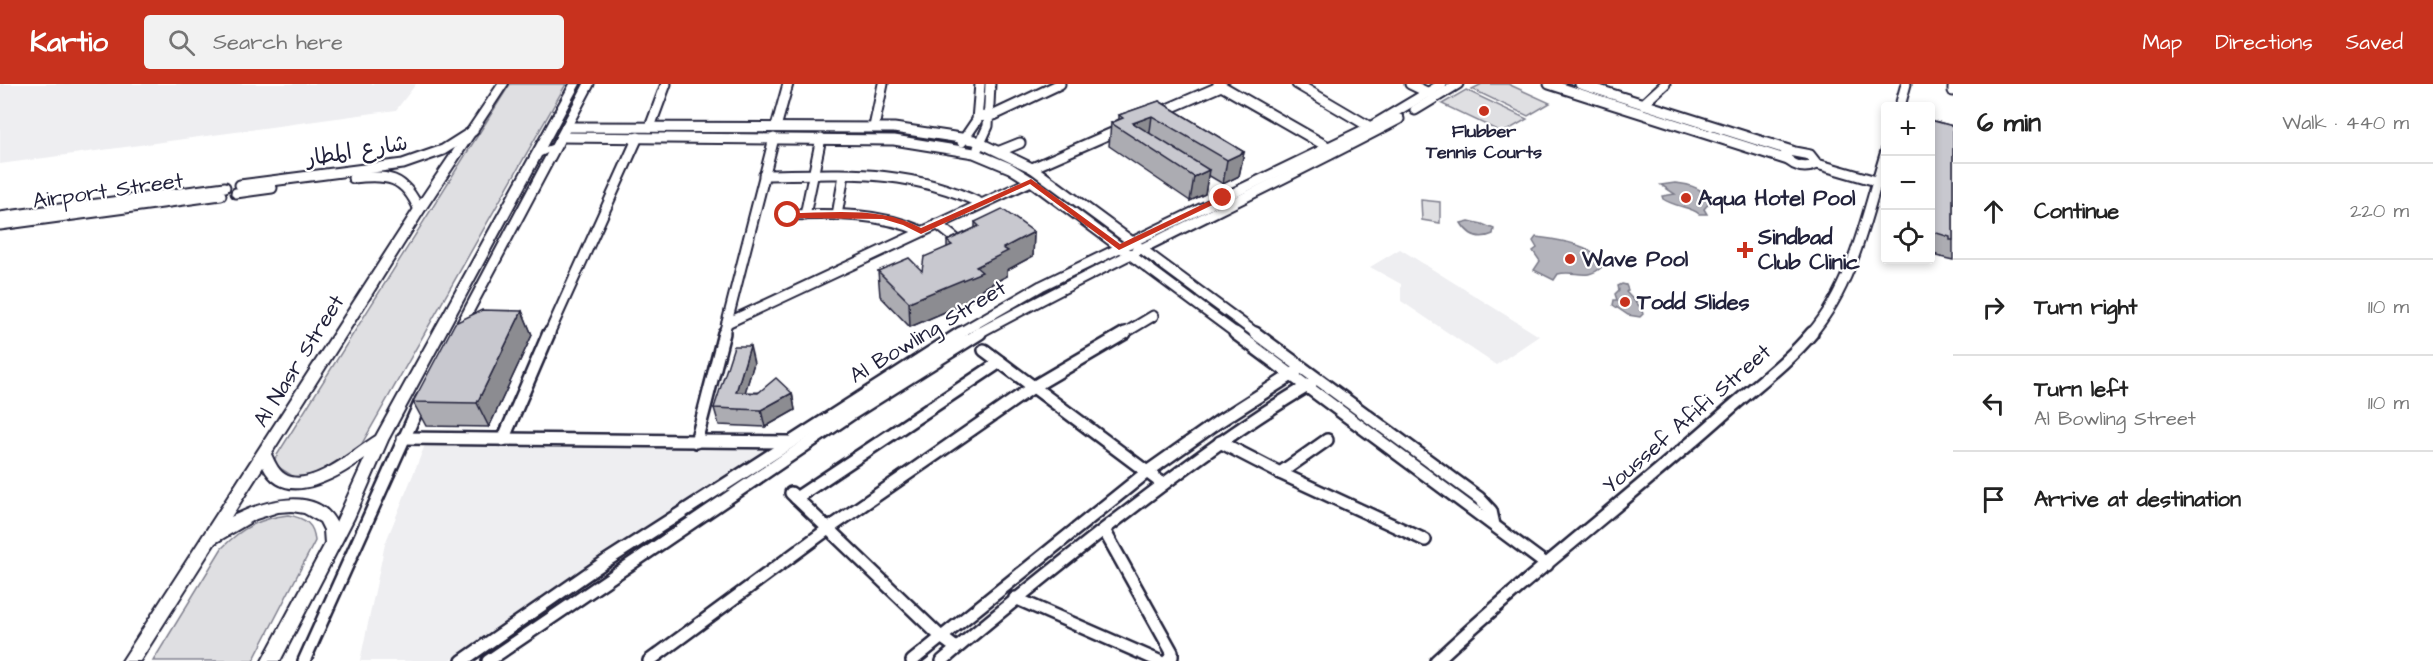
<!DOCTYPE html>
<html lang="en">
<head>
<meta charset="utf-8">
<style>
	body { margin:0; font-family:"Architects Daughter","Playpen Sans Arabic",sans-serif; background:#f2f2f2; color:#222 }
	.controls { position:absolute; right:18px; top:18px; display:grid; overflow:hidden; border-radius:6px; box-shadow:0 3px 9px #0003 }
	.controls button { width:54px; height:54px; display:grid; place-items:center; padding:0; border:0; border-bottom:2px solid #e0e0e0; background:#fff; color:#222; font:30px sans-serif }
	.stop { position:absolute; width:18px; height:18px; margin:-14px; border:4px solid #c8321e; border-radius:50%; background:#fff }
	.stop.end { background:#c8321e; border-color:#fff; box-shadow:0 2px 6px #0008 }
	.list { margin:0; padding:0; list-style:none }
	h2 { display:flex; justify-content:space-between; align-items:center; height:78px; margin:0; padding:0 24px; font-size:26px }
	h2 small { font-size:20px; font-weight:400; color:#767676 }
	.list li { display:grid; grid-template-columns:39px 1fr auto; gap:18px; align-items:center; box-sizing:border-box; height:96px; padding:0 24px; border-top:2px solid #e0e0e0 }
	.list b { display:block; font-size:22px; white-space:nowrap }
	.list p { margin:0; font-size:20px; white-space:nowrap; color:#767676 }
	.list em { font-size:20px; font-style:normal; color:#767676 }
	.icon { flex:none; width:33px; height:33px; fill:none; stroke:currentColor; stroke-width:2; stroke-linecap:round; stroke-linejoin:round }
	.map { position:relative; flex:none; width:1953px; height:577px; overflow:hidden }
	header { display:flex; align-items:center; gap:36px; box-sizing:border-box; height:84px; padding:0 30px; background:#c8321e; color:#fff }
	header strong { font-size:28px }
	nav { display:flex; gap:33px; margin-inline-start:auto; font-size:21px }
	.search { width:420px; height:54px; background:#f2f2f2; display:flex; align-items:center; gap:15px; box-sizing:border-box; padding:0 21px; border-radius:6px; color:#767676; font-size:22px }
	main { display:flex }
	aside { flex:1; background:#fff }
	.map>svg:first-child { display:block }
</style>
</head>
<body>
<header>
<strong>Kartio</strong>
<div class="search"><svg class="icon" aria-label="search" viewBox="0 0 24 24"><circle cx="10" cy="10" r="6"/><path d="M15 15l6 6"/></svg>Search here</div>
<nav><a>Map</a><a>Directions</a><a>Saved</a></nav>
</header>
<main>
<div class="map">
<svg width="1953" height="577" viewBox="0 0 1953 577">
	<rect width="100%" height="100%" fill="#fff"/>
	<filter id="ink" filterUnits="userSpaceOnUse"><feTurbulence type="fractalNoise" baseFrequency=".0167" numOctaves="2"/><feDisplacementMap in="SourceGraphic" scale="12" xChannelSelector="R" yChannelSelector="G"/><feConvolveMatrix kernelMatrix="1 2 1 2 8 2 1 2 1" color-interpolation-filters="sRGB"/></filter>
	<g filter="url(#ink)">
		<!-- built -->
		<g fill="#eeeef1">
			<path d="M0 0H416L396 26 0 80Z"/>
			<path d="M1400 165 1539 252 1496 281 1401 217V200L1370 183Z"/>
			<path d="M425 361H500L766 365 449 577H360L385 460Z"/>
		</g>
		<!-- green -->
		<g fill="#dfdfe2" stroke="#80808e" stroke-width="1.5">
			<path d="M510 0H566L360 363 322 390 294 393 272 379Z"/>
			<path d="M1482 0H1508L1550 19 1528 32 1472 5Z"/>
			<path d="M1466 6 1527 35 1503 49 1442 20Z"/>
			<path d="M1421 116 1440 118V139L1422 136Z"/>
			<path d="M288 431C305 434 314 440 315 457L253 577H153L222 464C241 444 261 434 288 431Z"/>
		</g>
		<!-- water -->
		<g fill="#b4b4bc" stroke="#7a7a88" stroke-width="1.5">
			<path d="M1675 99C1689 100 1703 104 1711 117L1704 125 1707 130H1699C1692 123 1675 123 1663 115L1662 112 1675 110 1661 101Z"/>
			<path d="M1469 137 1482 140 1494 145 1493 150C1480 156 1469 152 1461 139Z"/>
			<path d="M1536 153C1558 156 1589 159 1604 178L1603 182C1586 198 1575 185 1558 190L1554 196 1534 186 1540 177 1533 167 1537 164 1533 157Z"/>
			<path d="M1622 200 1626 201 1628 206 1626 208 1641 224 1643 230 1640 233 1628 231 1613 221 1614 216H1617L1615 210 1619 206 1618 202Z"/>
		</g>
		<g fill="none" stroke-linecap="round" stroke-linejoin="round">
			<defs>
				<g id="minor-far1">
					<path d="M1218 0 1328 63"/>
					<path d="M1297 0 1370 43"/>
					<path d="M1410 0 1433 11"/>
					<path d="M1549 0 1788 76"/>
					<path d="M1580 0 1792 67"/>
					<path d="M1953 4V7"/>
					<path d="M1643 20 1665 0"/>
					<path d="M1900 22 1906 0"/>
					<path d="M1415 26 1458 0"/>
					<path d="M1158 29 1221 2"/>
					<path d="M978 33 994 31 1060 0"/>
					<path d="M566 43 894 44 974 56 1032 84 1257 250"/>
					<path d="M650 43 666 0"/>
					<path d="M776 43 788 0"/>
					<path d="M874 43 883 0"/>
					<path d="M561 53 894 56 974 69 1010 84 1031 97 1237 250"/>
					<path d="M962 58 977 36 980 0"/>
					<path d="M978 64 988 42 990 0"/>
					<path d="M1000 67 1020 59"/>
					<path d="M1789 67 1810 71 1817 80C1804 86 1793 82 1784 72Z"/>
					<path d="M1817 80 1876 97"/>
					<path d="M1032 84 1121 45"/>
					<path d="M764 91C842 90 907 84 980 119"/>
					<path d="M353 94C387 90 405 92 419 126"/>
					<path d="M240 101 403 80 443 66 473 47"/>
					<path d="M236 109 272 104"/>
					<path d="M788 131C834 130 878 128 921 147"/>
					<path d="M805 131 821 54"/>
					<path d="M837 131 844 91"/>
					<path d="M0 133 225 103"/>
					<path d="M937 140 966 163"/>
					<path d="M0 141 221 111"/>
					<path d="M727 239 1031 97"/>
					<path d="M459 245 589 0"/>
					<path d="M549 250 638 53"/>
					<path d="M724 250 774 54"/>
					<path d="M958 250 1041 202 1370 43 1442 0"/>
					<path d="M977 250C1116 174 1259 109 1399 35"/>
					<path d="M1123 250 1153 232"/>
					<path d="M1811 250C1854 200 1867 128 1886 67"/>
				</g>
				<g id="minor">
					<path d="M1235 249 1547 481"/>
					<path d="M1255 249 1479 414 1491 427 1494 441"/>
					<path d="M984 266 1163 400"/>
					<path d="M403 354 788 358"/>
					<path d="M503 356 549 249"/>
					<path d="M696 358 724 249"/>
					<path d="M1220 358 1280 389 1425 456"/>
					<path d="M1280 389 1327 356"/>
					<path d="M791 409 940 552 956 564"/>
					<path d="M796 414 1000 278"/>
					<path d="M1104 446 1172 568V573L1167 577"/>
					<path d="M1015 514 1159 577"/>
					<path d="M304 577 422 315"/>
					<path d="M462 577 606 477 961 249"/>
					<path d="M488 577 853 329 980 249"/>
					<path d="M649 577 828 445 1033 303 1125 249"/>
					<path d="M912 577 1147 388 1218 338 1296 288"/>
					<path d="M942 577C993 533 1045 492 1098 450 1167 397 1236 344 1311 300"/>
					<path d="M1436 577C1529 490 1631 413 1726 328 1755 302 1787 279 1812 249"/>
				</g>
				<path id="major" d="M498 0H508L425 126 271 370C275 379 279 388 288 392 314 402 355 365 376 352L570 0H580L546 63 557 59 562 62 541 72 388 356 354 434 280 577H262L325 460 324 446 320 438 304 429 292 427 278 428 256 435 215 459 140 577H122L413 126ZM365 374 336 438C316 400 260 418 231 433L263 383C284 426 338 394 365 374Z"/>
			</defs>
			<!-- minor-far1 casing -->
			<use href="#minor-far1" stroke="#22223b" stroke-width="13"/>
			<!-- minor casing -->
			<use href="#minor" stroke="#22223b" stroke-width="16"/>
			<!-- major casing -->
			<use href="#major" stroke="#22223b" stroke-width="4"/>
			<!-- minor-far1 -->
			<use href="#minor-far1" stroke="#fff" stroke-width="9"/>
			<!-- minor -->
			<use href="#minor" stroke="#fff" stroke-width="11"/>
			<!-- major -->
			<use href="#major" fill="#fff" fill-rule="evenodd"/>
		</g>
		<!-- wall -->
		<g fill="#acacb2" stroke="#22223b" stroke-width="1.5">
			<path d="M1159 17 1244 68 1239 92 1223 100 1208 91 1205 110 1190 117 1109 62 1111 39 1119 35V31Z"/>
			<path d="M1930 36 1953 42V176L1936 172 1937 170 1930 168Z"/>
			<path d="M975 138 1034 148 1033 172 1007 186V192L982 205V212L910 243 880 212 878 187H922L947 163V157L975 144Z"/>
			<path d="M522 227 532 251 489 343 426 342 413 318Z"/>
			<path d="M754 279 745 308 792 309 795 326 765 343 719 341 714 324Z"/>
		</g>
		<!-- shaded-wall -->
		<g fill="#8c8c91" stroke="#22223b" stroke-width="1.5">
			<path d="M1152 32 1149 55 1133 39Z"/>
			<path d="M1244 68 1239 92 1223 100 1227 76Z"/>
			<path d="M1209 86 1205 110 1190 117 1194 93Z"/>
			<path d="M1034 148 1033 172 1007 186V192L982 205V212L910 243 909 218 976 183 1003 164Z"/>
			<path d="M522 227 532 251 489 343 477 319Z"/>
			<path d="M750 262 754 279 740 325 736 308Z"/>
			<path d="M792 309 795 326 765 343 761 326Z"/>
		</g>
		<!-- building -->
		<g fill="#c8c8cf" stroke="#22223b" stroke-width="1.5">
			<path d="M1159 17 1244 68 1227 76 1152 32 1133 39 1209 86 1194 93 1111 39 1123 34 1119 31Z"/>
			<path d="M1930 36 1953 42V156H1950V153L1930 147Z"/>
			<path d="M1002 125 1034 148 1003 164 1008 167 976 183 982 188 909 218 878 187 909 174 922 187 924 173 952 161 947 157 979 142 975 138Z"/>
			<path d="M482 226 522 227 477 319 413 318 455 239Z"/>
			<path d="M734 262H750L736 308 758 309 776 294 792 309 761 326 714 324Z"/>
		</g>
	</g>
	<!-- route -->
	<path fill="#c8321e" d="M1031 95 1120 160 1220 112 1227 114 1119 166 1030 100 921 150 903 141 883 135 788 134 784 131 788 129C832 129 882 122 921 144Z"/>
	<!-- markers -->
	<g fill="#c8321e" stroke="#fff" stroke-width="2">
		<circle cx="1484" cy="27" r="6"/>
		<circle cx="1686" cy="114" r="6"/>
		<path d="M1742 157h6v6h6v6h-6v6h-6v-6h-6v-6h6z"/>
		<circle cx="1570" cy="175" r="6"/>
		<circle cx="1625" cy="218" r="6"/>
	</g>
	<g text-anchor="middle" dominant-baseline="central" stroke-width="4.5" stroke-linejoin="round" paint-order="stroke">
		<!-- far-poi labels -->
		<g font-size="18" font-weight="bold" fill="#22223b" stroke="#fff">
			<text x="1484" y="47">Flubber<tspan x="1484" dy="21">Tennis Courts</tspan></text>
		</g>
		<!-- street labels -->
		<g font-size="22" fill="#22223b" stroke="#fff">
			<text transform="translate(357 67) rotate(-9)">شارع المطار</text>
			<text transform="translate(108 107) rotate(-8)">Airport Street</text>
			<text transform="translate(928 248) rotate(-31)">Al Bowling Street</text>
			<text transform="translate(299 277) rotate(-58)">Al Nasr Street</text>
			<text transform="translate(1687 335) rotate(-41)">Youssef Afifi Street</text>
		</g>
		<!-- poi labels -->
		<g font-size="22" font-weight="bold" fill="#22223b" stroke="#fff" text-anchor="start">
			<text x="1698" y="114">Aqua Hotel Pool</text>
			<text x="1758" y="153">Sindbad<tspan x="1758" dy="25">Club Clinic</tspan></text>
			<text x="1582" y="175">Wave Pool</text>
			<text x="1637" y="218">Todd Slides</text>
		</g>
	</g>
</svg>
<div class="controls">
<button>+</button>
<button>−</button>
<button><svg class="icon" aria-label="locate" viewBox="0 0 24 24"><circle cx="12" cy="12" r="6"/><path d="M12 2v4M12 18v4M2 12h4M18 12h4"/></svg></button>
</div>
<div class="stop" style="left:788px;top:131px"></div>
<div class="stop end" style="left:1223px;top:114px"></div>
</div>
<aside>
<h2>6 min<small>Walk · 440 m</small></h2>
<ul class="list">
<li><svg class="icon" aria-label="ahead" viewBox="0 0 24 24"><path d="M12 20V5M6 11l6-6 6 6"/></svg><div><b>Continue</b></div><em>220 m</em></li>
<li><svg class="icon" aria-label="right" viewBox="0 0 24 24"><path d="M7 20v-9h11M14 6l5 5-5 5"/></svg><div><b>Turn right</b></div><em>110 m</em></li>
<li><svg class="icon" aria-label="left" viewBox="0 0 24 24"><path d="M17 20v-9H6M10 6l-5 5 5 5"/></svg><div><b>Turn left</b><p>Al Bowling Street</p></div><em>110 m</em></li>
<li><svg class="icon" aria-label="arrive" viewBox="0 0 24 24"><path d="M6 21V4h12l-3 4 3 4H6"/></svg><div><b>Arrive at destination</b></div></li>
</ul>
</aside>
</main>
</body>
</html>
